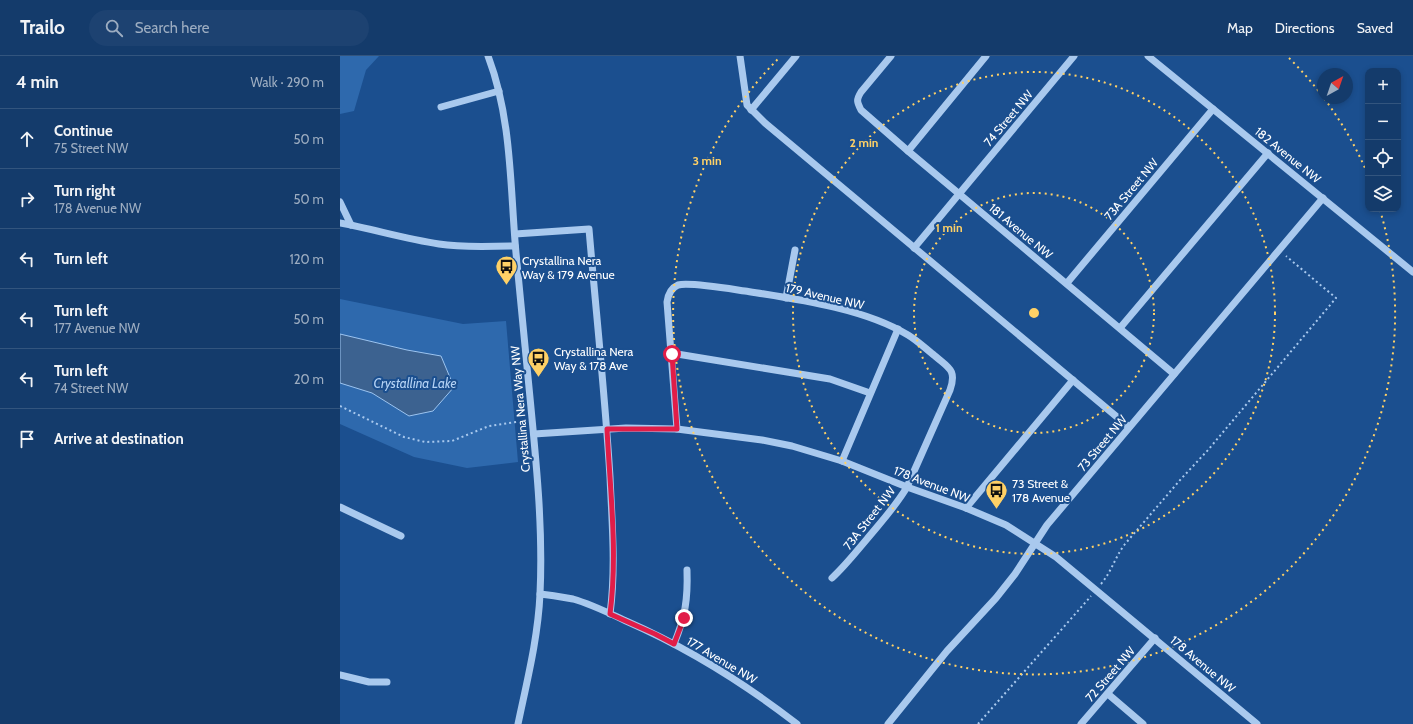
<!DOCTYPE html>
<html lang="en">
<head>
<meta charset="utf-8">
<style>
	body { margin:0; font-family:Cabin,sans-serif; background:#1d4271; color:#f1f3f6 }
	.controls { position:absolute; right:12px; top:12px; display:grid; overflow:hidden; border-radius:8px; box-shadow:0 2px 6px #0003 }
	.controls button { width:36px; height:36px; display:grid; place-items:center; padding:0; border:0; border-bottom:1px solid #33557e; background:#143b6b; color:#f1f3f6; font:20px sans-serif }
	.compass { position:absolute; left:977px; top:12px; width:36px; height:36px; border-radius:50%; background:#143b6b; box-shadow:0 2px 6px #0003; rotate:40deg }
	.stop { position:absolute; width:12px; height:12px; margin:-9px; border:3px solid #e11d48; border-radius:50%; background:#fff }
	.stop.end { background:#e11d48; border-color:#fff; box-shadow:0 1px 4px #0008 }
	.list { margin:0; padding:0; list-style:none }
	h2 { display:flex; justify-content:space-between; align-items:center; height:52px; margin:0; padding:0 16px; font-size:17px }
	h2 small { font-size:13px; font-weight:400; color:#9dadc1 }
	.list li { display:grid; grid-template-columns:26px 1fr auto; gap:12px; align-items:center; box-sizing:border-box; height:60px; padding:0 16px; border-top:1px solid #33557e }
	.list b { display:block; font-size:15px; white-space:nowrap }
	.list p { margin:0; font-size:13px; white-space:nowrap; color:#9dadc1 }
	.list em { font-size:13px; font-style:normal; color:#9dadc1 }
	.icon { flex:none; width:22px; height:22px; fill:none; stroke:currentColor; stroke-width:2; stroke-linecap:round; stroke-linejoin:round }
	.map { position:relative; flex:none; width:1073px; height:668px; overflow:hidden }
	header { display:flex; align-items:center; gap:24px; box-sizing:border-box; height:56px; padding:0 20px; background:#143b6b; border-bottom:1px solid #33557e }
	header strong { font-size:19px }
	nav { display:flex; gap:22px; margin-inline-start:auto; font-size:14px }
	.search { width:280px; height:36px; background:#1d4271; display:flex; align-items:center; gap:10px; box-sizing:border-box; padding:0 14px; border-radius:22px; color:#9dadc1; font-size:15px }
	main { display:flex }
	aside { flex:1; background:#143b6b }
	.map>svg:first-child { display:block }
</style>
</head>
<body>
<header>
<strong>Trailo</strong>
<div class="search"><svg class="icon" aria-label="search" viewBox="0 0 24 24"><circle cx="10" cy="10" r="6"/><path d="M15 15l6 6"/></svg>Search here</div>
<nav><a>Map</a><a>Directions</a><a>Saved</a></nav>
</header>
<main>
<aside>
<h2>4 min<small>Walk · 290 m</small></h2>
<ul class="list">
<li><svg class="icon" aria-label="ahead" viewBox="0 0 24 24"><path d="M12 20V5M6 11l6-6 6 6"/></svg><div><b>Continue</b><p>75 Street NW</p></div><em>50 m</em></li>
<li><svg class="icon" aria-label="right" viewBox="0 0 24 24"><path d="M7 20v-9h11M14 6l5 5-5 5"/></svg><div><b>Turn right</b><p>178 Avenue NW</p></div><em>50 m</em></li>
<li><svg class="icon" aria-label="left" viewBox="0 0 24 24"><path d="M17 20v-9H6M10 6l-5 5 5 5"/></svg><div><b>Turn left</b></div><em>120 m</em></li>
<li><svg class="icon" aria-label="left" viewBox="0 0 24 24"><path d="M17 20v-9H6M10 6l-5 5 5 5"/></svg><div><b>Turn left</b><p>177 Avenue NW</p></div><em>50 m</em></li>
<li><svg class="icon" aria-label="left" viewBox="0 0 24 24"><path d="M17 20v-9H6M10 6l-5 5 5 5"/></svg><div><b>Turn left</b><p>74 Street NW</p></div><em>20 m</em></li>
<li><svg class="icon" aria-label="arrive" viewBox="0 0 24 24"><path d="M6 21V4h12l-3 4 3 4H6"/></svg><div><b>Arrive at destination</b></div></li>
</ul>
</aside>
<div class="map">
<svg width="1073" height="668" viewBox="0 0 1073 668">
	<rect width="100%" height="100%" fill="#1b4f8f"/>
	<!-- green -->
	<g fill="#2e69ad">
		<path d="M0 0H39L26 14 14 55 0 58Z"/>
		<path d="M0 243 123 268 166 265 178 406 127 412 74 401 0 368Z"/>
	</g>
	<!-- water -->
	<path fill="#3c6290" stroke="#9cc4f0" d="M0 278 67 294 101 300 114 331 93 355 69 360 32 337 0 327Z"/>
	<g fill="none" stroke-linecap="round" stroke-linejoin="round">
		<!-- path -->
		<g stroke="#a9c9ee" stroke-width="2" stroke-dasharray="2 3" stroke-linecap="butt">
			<path d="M0 350 64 381 85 386 112 385 149 370 182 365"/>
			<path d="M761 528C772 515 775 501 785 488L841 423 868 394 996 242 946 200"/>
			<path d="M638 668 751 540"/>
		</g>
		<!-- minor -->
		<g stroke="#a9c9ee" stroke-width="7">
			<path d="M148 0C172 63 170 131 176 197 181 249 186 300 191 352 197 414 203 476 200 538 198 582 187 625 178 668"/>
			<path d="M400 0 407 49 425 67 789 371"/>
			<path d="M551 0 521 36C516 44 517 46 521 54L568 95 834 318"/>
			<path d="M808 0 1073 216"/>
			<path d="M101 51 159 35"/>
			<path d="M411 54 456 0"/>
			<path d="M568 95 646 0"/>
			<path d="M0 146 11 169"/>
			<path d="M0 167C33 173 65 183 99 188 124 192 150 190 175 190"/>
			<path d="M175 178 249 173C256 256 265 339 270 421 272 467 276 512 270 558"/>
			<path d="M574 192 734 0"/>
			<path d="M727 227 873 53"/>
			<path d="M446 242 455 194"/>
			<path d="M780 272 928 97"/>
			<path d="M331 297 490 323 530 337"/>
			<path d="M337 373 327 246C328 239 331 232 338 229 350 226 391 233 405 235 456 243 524 252 568 279 578 285 586 293 595 300 609 312 617 314 610 334L567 431C556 450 541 466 527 483 516 496 505 510 492 522"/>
			<path d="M194 378 286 372 337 373 422 384 452 390 502 405 567 431 626 452 666 469 716 501 917 668"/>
			<path d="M502 405 558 273"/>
			<path d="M0 451 61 480"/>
			<path d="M626 452 733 324"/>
			<path d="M200 538C211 539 222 541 233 543 251 548 269 557 286 565 348 592 404 627 457 668"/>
			<path d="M334 588C345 561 348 544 347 514"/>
			<path d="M0 619 29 626H47"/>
			<path d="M768 638 803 668"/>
			<path d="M548 668 607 595 656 542 675 518 707 469 983 142"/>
			<path d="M741 668 815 582"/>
		</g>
	</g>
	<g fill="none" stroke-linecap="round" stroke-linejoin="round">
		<!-- route -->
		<path stroke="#e11d48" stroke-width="5" d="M332 298 337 373H267C270 434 278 497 270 558L315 578 334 588 344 562"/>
	</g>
	<!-- distance rings -->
	<g fill="none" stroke="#ffd166" stroke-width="2" stroke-dasharray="2 4">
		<circle cx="694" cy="257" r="120"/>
		<circle cx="694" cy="257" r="241"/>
		<path d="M949 2A361 361 0 0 1 1028 119M1040 154A361 361 0 1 1 439 2"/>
	</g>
	<!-- icons -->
	<defs>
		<symbol id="bus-pin" viewBox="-11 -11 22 30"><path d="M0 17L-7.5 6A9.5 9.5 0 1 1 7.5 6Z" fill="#ffd166" stroke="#1b4f8f"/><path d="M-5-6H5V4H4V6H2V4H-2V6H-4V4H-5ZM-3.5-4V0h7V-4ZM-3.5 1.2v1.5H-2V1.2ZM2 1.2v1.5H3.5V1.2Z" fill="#111"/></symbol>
	</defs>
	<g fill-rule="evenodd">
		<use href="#bus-pin" x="154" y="198" width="25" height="34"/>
		<use href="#bus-pin" x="186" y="290" width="25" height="34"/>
		<use href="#bus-pin" x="644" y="422" width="25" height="34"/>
	</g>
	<g text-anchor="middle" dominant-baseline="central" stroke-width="4" stroke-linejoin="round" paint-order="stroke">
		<!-- street labels -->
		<g font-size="12" fill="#fff" stroke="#1b4f8f">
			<text transform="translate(668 62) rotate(-50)">74 Street NW</text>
			<text transform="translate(948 99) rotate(39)">182 Avenue NW</text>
			<text transform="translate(791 133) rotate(-50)">73A Street NW</text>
			<text transform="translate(681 175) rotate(40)">181 Avenue NW</text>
			<text transform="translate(485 240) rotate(13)">179 Avenue NW</text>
			<text transform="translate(180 353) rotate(-95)">Crystallina Nera Way NW</text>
			<text transform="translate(762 387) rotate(-50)">73 Street NW</text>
			<text transform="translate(592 428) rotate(21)">178 Avenue NW</text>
			<text transform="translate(529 462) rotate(-52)">73A Street NW</text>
			<text transform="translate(382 604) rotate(31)">177 Avenue NW</text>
			<text transform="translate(863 608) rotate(40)">178 Avenue NW</text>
			<text transform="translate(770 618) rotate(-49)">72 Street NW</text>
		</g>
		<!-- poi labels -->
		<g font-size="12" fill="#fff" stroke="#1b4f8f" text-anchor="start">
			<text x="182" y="204">Crystallina Nera<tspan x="182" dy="14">Way &amp; 179 Avenue</tspan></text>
			<text x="214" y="295">Crystallina Nera<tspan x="214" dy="14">Way &amp; 178 Ave</tspan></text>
			<text x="672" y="427">73 Street &amp;<tspan x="672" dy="14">178 Avenue</tspan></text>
		</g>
		<!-- water labels -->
		<g font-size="13" font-style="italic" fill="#b5d3f5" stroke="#1b4f8f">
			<text x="75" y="327">Crystallina Lake</text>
		</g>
	</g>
	<circle cx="694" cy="257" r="6" fill="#ffd166" stroke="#1b4f8f" stroke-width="2"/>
	<g font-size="12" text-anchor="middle" font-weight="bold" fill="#ffd166" stroke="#1b4f8f" stroke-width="4" stroke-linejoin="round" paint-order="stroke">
		<text x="524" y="91">2 min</text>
		<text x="367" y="109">3 min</text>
		<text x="609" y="176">1 min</text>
	</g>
</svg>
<div class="controls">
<button>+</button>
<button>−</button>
<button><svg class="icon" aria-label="locate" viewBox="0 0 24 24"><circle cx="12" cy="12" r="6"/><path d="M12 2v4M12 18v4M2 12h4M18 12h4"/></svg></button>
<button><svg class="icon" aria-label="layers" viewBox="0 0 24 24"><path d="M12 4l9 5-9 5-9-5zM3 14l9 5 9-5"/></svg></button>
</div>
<svg class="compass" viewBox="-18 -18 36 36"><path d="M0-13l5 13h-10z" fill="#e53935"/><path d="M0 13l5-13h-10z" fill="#9dadc1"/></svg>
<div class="stop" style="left:332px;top:298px"></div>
<div class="stop end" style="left:344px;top:562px"></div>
</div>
</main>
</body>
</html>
